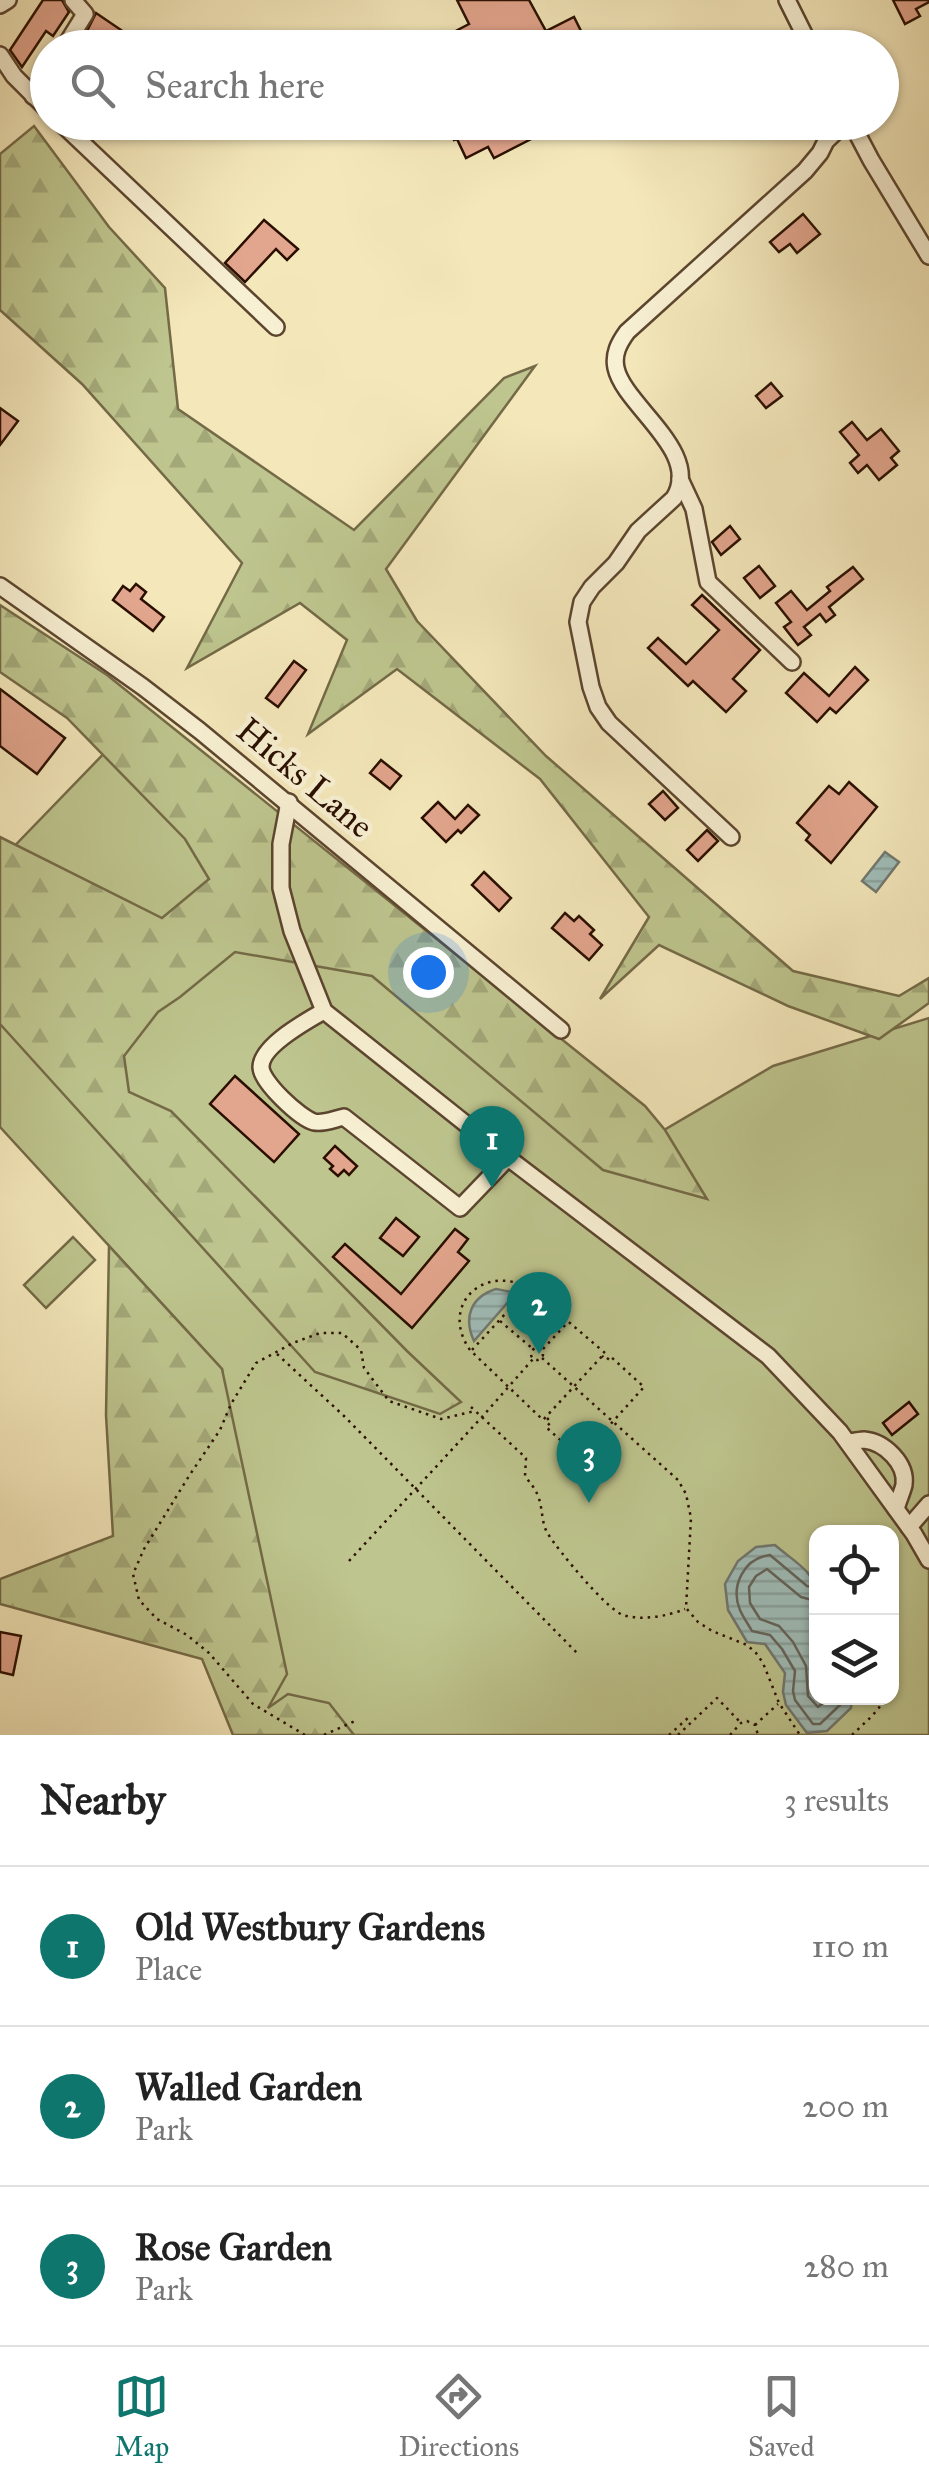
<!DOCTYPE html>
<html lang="en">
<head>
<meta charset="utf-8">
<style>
	body { margin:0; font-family:"IM FELL Great Primer",serif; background:#f2f2f2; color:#222 }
	.controls { position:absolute; right:30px; bottom:30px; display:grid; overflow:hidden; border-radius:20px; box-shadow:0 2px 8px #0004 }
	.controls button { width:90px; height:90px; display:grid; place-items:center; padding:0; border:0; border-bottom:2px solid #e0e0e0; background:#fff; color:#222; font:50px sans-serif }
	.you { position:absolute; left:428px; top:972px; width:35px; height:35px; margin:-25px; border:8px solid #fff; border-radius:50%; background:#1a73e8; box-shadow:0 0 0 15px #1a73e833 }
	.badge { display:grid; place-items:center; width:65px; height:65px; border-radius:50%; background:#0f766e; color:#fff; font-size:32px; font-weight:700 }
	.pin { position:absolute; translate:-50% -82px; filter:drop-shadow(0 2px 5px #0008) }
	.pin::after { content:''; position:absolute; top:52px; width:35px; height:30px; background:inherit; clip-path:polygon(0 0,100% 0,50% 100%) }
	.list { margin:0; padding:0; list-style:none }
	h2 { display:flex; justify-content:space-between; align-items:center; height:130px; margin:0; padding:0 40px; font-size:42px }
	h2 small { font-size:32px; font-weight:400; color:#767676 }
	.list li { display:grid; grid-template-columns:65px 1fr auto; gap:30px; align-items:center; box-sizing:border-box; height:160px; padding:0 40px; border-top:2px solid #e0e0e0 }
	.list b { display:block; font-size:38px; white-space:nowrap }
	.list p { margin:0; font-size:32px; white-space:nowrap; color:#767676 }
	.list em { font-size:32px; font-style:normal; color:#767676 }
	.icon { flex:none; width:55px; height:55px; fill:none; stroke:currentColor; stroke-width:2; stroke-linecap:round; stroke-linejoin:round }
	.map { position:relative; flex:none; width:929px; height:1735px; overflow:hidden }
	.search { position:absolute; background:#fff; box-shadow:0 2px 8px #0004; left:30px; right:30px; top:30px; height:110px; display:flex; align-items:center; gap:25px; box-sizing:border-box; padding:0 35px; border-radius:55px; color:#767676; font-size:38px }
	.sheet { height:610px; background:#fff }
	nav { display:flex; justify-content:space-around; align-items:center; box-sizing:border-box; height:140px; border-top:2px solid #e0e0e0; background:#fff; font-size:28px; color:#767676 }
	nav a { display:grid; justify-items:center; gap:5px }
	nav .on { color:#0f766e }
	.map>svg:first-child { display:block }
</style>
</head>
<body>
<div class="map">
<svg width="929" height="1735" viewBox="0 0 929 1735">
	<defs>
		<pattern id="forest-firs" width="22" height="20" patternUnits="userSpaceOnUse" patternTransform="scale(2.5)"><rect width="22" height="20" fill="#bec58e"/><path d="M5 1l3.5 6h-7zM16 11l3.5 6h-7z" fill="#a3a879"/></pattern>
		<pattern id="water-rules" width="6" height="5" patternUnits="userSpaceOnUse" patternTransform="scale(2.5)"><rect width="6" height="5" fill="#a0beba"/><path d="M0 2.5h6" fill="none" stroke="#8aa29e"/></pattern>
	</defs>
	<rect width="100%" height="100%" fill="#f4e8bb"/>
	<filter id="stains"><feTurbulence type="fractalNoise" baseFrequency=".002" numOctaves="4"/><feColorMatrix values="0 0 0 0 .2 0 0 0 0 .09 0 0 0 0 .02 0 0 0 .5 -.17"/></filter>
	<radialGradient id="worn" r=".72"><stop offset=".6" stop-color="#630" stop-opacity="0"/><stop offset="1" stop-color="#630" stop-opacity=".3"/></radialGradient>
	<!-- green -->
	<g fill="#bec58e" stroke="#746a47" stroke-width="2.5" fill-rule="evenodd">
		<path d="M116 741 664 1130 773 1066 929 1018V1735H246L222 1369 0 1127V861ZM816 1532H892V1698H816Z"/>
		<path d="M73 1237 95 1260 46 1308 24 1285Z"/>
	</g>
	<!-- forest -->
	<g fill="url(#forest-firs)" stroke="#746a47" stroke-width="2.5">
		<path d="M34 126 109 227 165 288 178 409 354 530 504 378 535 366 386 569 417 621 546 756 793 971 899 996 929 978V1003L879 1039 788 1006 659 945 600 999 649 917 540 779 397 669 308 734 347 640 300 603 187 668 242 563 82 384 0 310V154Z"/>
		<path d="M0 605 107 675 645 1106 665 1130 707 1199 603 1170 372 976 235 952 180 997 158 1012 124 1056 129 1092 171 1111 407 1351 461 1402 440 1414 315 1372 0 1024V837L162 918 209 879 185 839 67 718 0 672Z"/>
		<path d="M109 1246 222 1369 287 1674 268 1708 288 1694 329 1703 354 1735H233L202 1659 0 1604V1579L113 1536 106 1415Z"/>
	</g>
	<!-- water -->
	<g fill="url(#water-rules)" stroke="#717870" stroke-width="2.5">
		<path d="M885 852 899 862 876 892 862 881Z"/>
		<path d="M496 1289 516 1293 474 1341C463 1317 471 1297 496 1289Z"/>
		<path d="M775 1545C785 1554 798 1562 807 1572 827 1592 813 1629 812 1653L816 1658V1698H852L851 1708 827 1731 807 1733 786 1705 783 1692 785 1673 765 1644 747 1642 728 1610 725 1584 738 1561 756 1547Z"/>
	</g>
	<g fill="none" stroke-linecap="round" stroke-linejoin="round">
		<!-- shore -->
		<g stroke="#65665d" stroke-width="2.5">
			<path d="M816 1588 807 1586 770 1555C744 1558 730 1586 740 1610 743 1617 748 1624 752 1631L770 1635 782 1649 795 1671 793 1691 795 1700 813 1724H820L841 1704 842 1698"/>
			<path d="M816 1601 801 1597 767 1569 756 1576 749 1587 750 1603 760 1619 779 1626 793 1642 806 1666 808 1696 818 1707 829 1698"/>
		</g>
	</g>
	<!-- building -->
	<g fill="#e2a58d" stroke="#2a0f00" stroke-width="2.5">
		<path d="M43 0H62L69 12 53 36 46 31 22 67 10 50Z"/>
		<path d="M457 0H529L546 31 574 17 588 45 601 33 607 48H423L469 24Z"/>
		<path d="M893 0H929V2L916 9 920 16 905 24Z"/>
		<path d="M96 13 124 32 114 48H92L95 44 84 37Z"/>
		<path d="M449 122H573L543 137 541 134 494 158 488 147 466 158 457 139 454 140 449 129 451 128Z"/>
		<path d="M803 214 820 234 797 253 790 244 779 252 770 242Z"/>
		<path d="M264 220 298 249 287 260 276 249 245 282 225 263Z"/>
		<path d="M771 383 782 396 766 408 756 396Z"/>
		<path d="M0 408 18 421 0 445Z"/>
		<path d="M852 422 867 440 881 429 899 451 891 458 897 465 879 480 867 465 858 473 850 463 859 455 840 432Z"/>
		<path d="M730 526 740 539 721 555 712 542Z"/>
		<path d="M759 566 775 586 760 598 744 578Z"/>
		<path d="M853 567 863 579 829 607 835 615 826 622 820 614 804 627 811 635 798 645 784 627 791 622 776 603 791 591 807 610 830 591 827 587Z"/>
		<path d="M136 584 146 592 141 599 164 617 153 631 113 600 123 586 130 591Z"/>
		<path d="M702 595 760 650 733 679 746 691 726 712 693 681 688 686 648 648 658 638 686 664 719 630 692 605Z"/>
		<path d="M294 661 306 670 278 707 266 698Z"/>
		<path d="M855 667 868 680 836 713 830 708 817 722 786 693 804 673 829 696Z"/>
		<path d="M0 689 65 738 37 774 0 746Z"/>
		<path d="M381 760 401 776 390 789 370 773Z"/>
		<path d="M849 782 877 807 831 863 806 840 810 835 797 823 829 786 839 794Z"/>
		<path d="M663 791 678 808 665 820 649 804Z"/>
		<path d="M438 802 455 819 468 805 479 815 461 833 458 830 446 842 422 818Z"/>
		<path d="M707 830 718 841 698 861 687 850Z"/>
		<path d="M484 872 511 898 499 911 472 885Z"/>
		<path d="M565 913 574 921 579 916 594 930 590 934 602 945 589 960 552 928Z"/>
		<path d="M235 1076 299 1134 274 1162 210 1104Z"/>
		<path d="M335 1146 357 1166 349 1175 344 1170 338 1176 330 1169 333 1166 324 1158Z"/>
		<path d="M396 1218 419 1237 403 1256 380 1238Z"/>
		<path d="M455 1229 468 1239 458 1252 469 1261 412 1328 333 1257 345 1244 401 1294Z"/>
		<path d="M909 1402 918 1414 892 1435 883 1423Z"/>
		<path d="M0 1632 21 1636 13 1675 0 1672Z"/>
	</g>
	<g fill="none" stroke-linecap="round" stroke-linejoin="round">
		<defs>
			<g id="minor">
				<path d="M787 0 811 48"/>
				<path d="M0 5 8 0"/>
				<path d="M64 48 85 14 73 0"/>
				<path d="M0 55 14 76 48 110"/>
				<path d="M33 96 48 73"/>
				<path d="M60 122 276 327"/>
				<path d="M851 122 871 160 929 256"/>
				<path d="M680 479 694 509 708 582 792 662"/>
				<path d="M0 586 143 687 200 731 561 1030"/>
				<path d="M289 802 281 844V888L292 931 324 1011 511 1160 768 1356 840 1432 914 1534 929 1560"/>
				<path d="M731 837 609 723 598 707 591 687 578 622 582 602 592 587 616 563 638 531 674 498C703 452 624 406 616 368 613 354 619 343 627 332L805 171 820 153 826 141 846 122"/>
				<path d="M324 1011C308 1020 261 1046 261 1067 261 1082 300 1118 314 1122 324 1124 334 1119 344 1117L460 1208 508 1158"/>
				<path d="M848 1442C851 1442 861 1440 864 1440 885 1442 907 1464 904 1485 902 1493 898 1501 896 1509"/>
				<path d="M909 1527 929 1504"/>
			</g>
		</defs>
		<!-- minor casing -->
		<use href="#minor" stroke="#5c452f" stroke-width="20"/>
		<!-- path -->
		<g stroke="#2a0f00" stroke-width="2.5" stroke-dasharray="2.5 5" stroke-linecap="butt">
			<path d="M529 1288 605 1353 543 1420 471 1351Z"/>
			<path d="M500 1321 533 1349"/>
			<circle cx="537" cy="1354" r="6"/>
			<path d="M543 1349 568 1322"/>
			<path d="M470 1350C439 1306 483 1263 529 1288"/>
			<path d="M277 1354 344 1416 577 1653"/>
			<path d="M542 1358 678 1480 686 1494 691 1518 686 1608 698 1622 712 1631 747 1645 756 1653 763 1663 779 1703 800 1735"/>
			<path d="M471 1407 526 1458 525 1476C530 1483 535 1488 538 1496 543 1508 541 1523 548 1534 558 1550 606 1609 623 1615 642 1621 668 1616 685 1609"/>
			<path d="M547 1418 551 1422 546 1427 580 1458 644 1387 610 1356 607 1360 602 1356"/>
			<path d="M349 1561 482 1417 533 1359"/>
			<path d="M892 1692C898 1671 898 1646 893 1624"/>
			<path d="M755 1725 778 1704"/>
			<path d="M305 1735 253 1704 209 1653 187 1635 157 1619 139 1600 133 1574 144 1549 189 1476 220 1430 231 1404 256 1363 293 1343 320 1333H342L361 1350 364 1368 389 1401 441 1419 475 1411"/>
			<path d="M324 1735 355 1721"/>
			<path d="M669 1735 689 1717"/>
			<path d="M678 1735 717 1698 741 1723"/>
			<path d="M730 1735 741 1723 747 1721 755 1725 758 1735"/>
			<path d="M852 1735 872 1716 887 1698"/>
		</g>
		<!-- minor -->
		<use href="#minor" stroke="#f8f0d3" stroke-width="15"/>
	</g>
	<g text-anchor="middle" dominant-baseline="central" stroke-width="9" stroke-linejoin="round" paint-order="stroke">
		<!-- street labels -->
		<g font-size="35" fill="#2a0f00" stroke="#f8f0d3">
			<text transform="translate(305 778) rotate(40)">Hicks Lane</text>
		</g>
	</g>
	<rect width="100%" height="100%" filter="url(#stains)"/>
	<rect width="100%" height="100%" fill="url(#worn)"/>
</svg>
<div class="controls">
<button><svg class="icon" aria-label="locate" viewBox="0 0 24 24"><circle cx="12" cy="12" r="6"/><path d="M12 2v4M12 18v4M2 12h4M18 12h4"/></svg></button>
<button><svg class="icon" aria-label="layers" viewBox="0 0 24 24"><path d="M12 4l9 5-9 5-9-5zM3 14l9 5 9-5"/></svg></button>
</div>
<div class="you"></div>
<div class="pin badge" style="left:492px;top:1188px">1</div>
<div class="pin badge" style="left:539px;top:1354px">2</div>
<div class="pin badge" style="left:589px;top:1503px">3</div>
<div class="search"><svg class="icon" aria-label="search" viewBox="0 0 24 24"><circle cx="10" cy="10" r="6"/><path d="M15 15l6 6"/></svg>Search here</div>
</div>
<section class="sheet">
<h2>Nearby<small>3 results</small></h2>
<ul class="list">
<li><span class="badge">1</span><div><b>Old Westbury Gardens</b><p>Place</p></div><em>110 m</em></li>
<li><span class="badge">2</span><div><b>Walled Garden</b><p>Park</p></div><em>200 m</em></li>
<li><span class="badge">3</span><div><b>Rose Garden</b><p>Park</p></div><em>280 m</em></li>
</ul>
</section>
<nav>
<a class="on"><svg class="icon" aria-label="map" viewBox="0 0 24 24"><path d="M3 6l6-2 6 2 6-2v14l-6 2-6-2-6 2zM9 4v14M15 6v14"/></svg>Map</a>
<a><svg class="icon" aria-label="directions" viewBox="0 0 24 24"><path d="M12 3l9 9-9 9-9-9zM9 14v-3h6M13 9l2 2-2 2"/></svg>Directions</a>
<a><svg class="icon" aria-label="saved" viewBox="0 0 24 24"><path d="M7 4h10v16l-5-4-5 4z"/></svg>Saved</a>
</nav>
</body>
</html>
